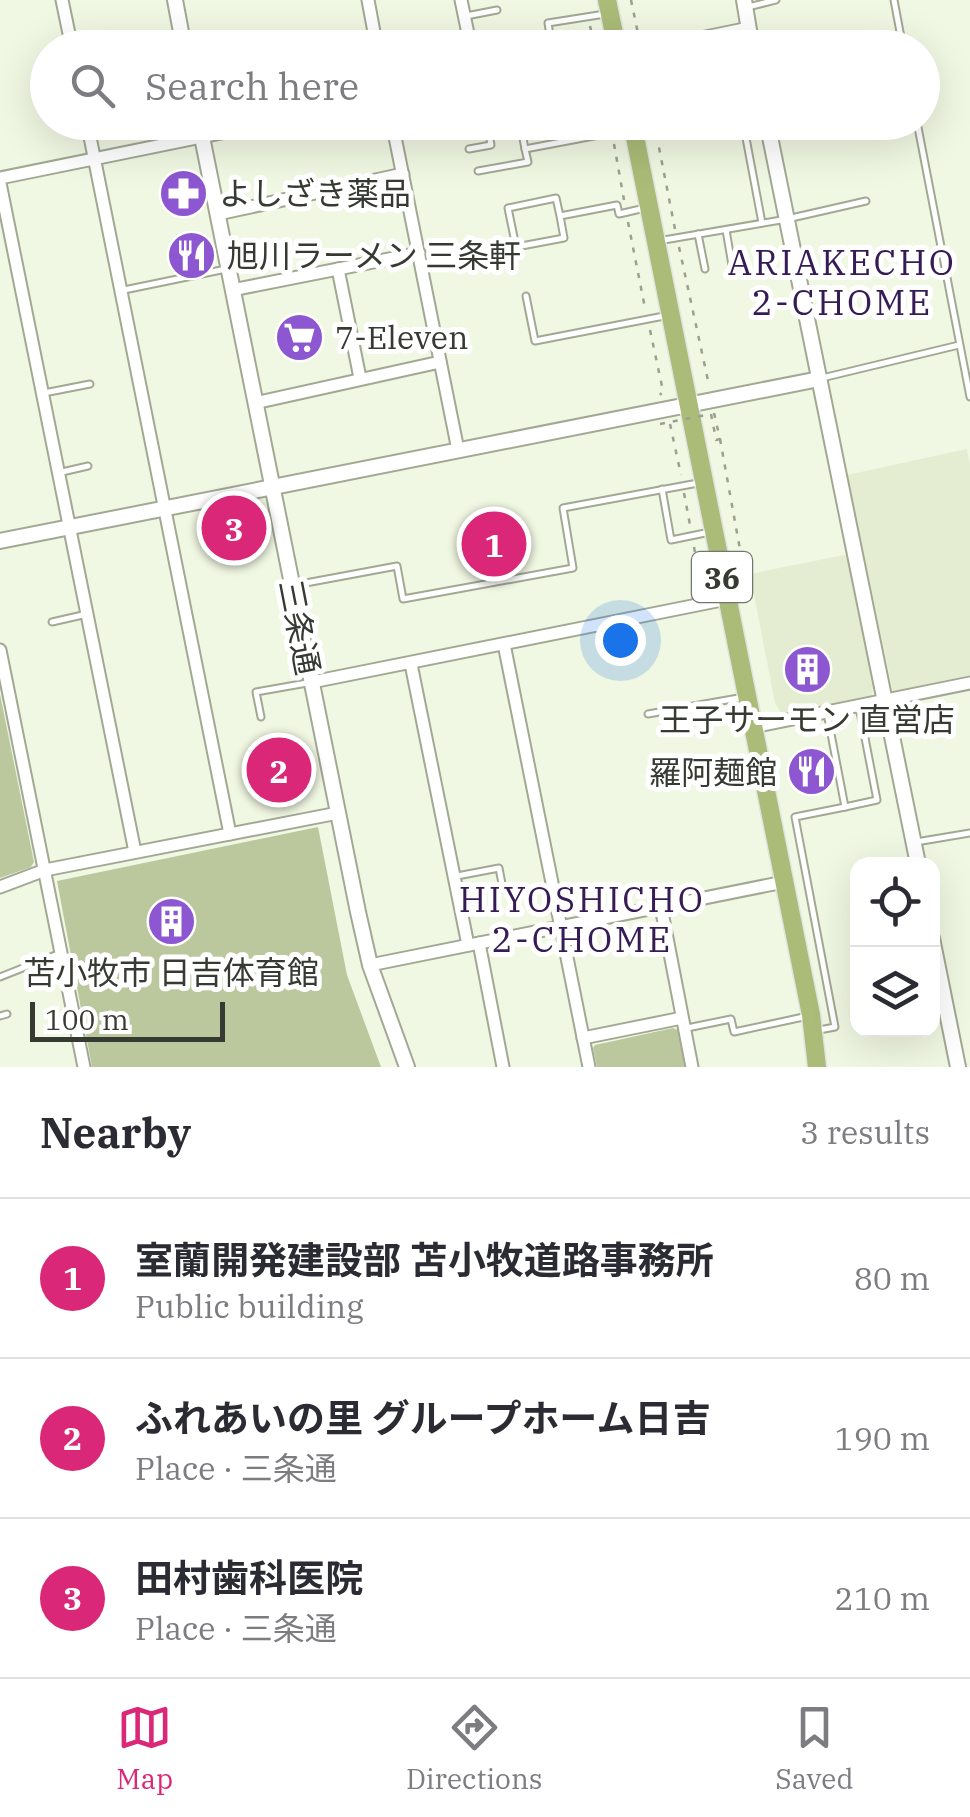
<!DOCTYPE html>
<html lang="en">
<head>
<meta charset="utf-8">
<style>
	body { margin:0; font-family:"IBM Plex Serif","Noto Sans JP",serif; background:#f2f2f3; color:#2b2b33 }
	.controls { position:absolute; right:30px; bottom:30px; display:grid; overflow:hidden; border-radius:20px; box-shadow:0 10px 40px #0002 }
	.controls button { width:90px; height:90px; display:grid; place-items:center; padding:0; border:0; border-bottom:2px solid #e1e1e2; background:#fff; color:#2b2b33; font:50px sans-serif }
	.scale { position:absolute; left:30px; bottom:25px; width:195px; box-sizing:border-box; padding-left:10px; border:5px solid #373a32; border-top:0; font-size:28px; line-height:35px; white-space:nowrap; color:#373a32; -webkit-text-stroke:8px #fff; paint-order:stroke }
	.you { position:absolute; left:620px; top:640px; width:35px; height:35px; margin:-25px; border:8px solid #fff; border-radius:50%; background:#1a73e8; box-shadow:0 0 0 15px #1a73e833 }
	.badge { display:grid; place-items:center; width:65px; height:65px; border-radius:50%; background:#db2777; color:#fff; font-size:32px; font-weight:700 }
	.pin { position:absolute; translate:-50% -50%; border:5px solid #fff; box-shadow:0 2px 10px #0006 }
	.list { margin:0; padding:0; list-style:none }
	h2 { display:flex; justify-content:space-between; align-items:center; height:130px; margin:0; padding:0 40px; font-size:42px }
	h2 small { font-size:32px; font-weight:400; color:#7c7c81 }
	.list li { display:grid; grid-template-columns:65px 1fr auto; gap:30px; align-items:center; box-sizing:border-box; height:160px; padding:0 40px; border-top:2px solid #e1e1e2 }
	.list b { display:block; font-size:38px; white-space:nowrap }
	.list p { margin:0; font-size:32px; white-space:nowrap; color:#7c7c81 }
	.list em { font-size:32px; font-style:normal; color:#7c7c81 }
	.icon { flex:none; width:55px; height:55px; fill:none; stroke:currentColor; stroke-width:2; stroke-linecap:round; stroke-linejoin:round }
	.map { position:relative; flex:none; width:970px; height:1067px; overflow:hidden }
	.search { position:absolute; background:#fff; box-shadow:0 10px 40px #0002; left:30px; right:30px; top:30px; height:110px; display:flex; align-items:center; gap:25px; box-sizing:border-box; padding:0 35px; border-radius:55px; color:#7c7c81; font-size:38px }
	.sheet { height:610px; background:#fff }
	nav { display:flex; justify-content:space-around; align-items:center; box-sizing:border-box; height:140px; border-top:2px solid #e1e1e2; background:#fff; font-size:28px; color:#7c7c81 }
	nav a { display:grid; justify-items:center; gap:5px }
	nav .on { color:#db2777 }
	.map>svg:first-child { display:block }
</style>
</head>
<body>
<div class="map">
<svg width="970" height="1067" viewBox="0 0 970 1067">
	<rect width="100%" height="100%" fill="#f0f7e2"/>
	<!-- built -->
	<g fill="#e4edd1">
		<path d="M967 449 970 465V675L893 692 847 475Z"/>
		<path d="M849 554 873 689 872 697 781 713 775 703 750 574Z"/>
	</g>
	<!-- green -->
	<g fill="#bbc79d">
		<path d="M0 694 34 862 31 867 0 878Z"/>
		<path d="M318 827 347 975 381 1067H92L57 881Z"/>
		<path d="M673 1028 680 1031 686 1067H597L593 1048 595 1045Z"/>
	</g>
	<g fill="none" stroke-linecap="round" stroke-linejoin="round">
		<defs>
			<g id="service">
				<path d="M894 0 903 48"/>
				<path d="M748 7 776 0"/>
				<path d="M466 16 497 10"/>
				<path d="M552 48 548 23 605 14"/>
				<path d="M520 122 525 149"/>
				<path d="M743 122 762 223"/>
				<path d="M917 122 970 397"/>
				<path d="M469 149 491 145 487 122"/>
				<path d="M478 171 528 162 525 149 631 129"/>
				<path d="M560 216 556 198 508 208 516 247 564 238 560 216 617 205 619 214 645 208"/>
				<path d="M726 230 732 265"/>
				<path d="M698 234 705 269"/>
				<path d="M658 241 787 219 866 201"/>
				<path d="M124 290 226 269"/>
				<path d="M526 296 535 341 664 316"/>
				<path d="M822 378 959 345"/>
				<path d="M44 393 90 384"/>
				<path d="M62 472 88 466"/>
				<path d="M662 489 671 540 710 532"/>
				<path d="M295 585 397 566 403 599 573 568 563 508 698 483"/>
				<path d="M52 622 87 614"/>
				<path d="M648 714 744 697"/>
				<path d="M261 717 256 692 307 683"/>
				<path d="M845 807 877 800 859 707"/>
				<path d="M916 842 970 833"/>
				<path d="M457 876 499 868 503 889"/>
				<path d="M0 977 58 954"/>
				<path d="M0 1016 7 1014"/>
				<path d="M687 1028 731 1019 734 1032 808 1016"/>
				<path d="M819 1030 835 1027 795 817 845 807 827 713"/>
			</g>
			<g id="minor">
				<path d="M62 0 72 48"/>
				<path d="M368 0 377 48"/>
				<path d="M461 0 471 48"/>
				<path d="M652 48 749 28"/>
				<path d="M87 122 230 834"/>
				<path d="M392 122 458 450"/>
				<path d="M0 178 275 122"/>
				<path d="M0 183 135 852"/>
				<path d="M218 214 403 174"/>
				<path d="M338 269 360 378"/>
				<path d="M232 290 419 253"/>
				<path d="M255 403 440 362"/>
				<path d="M504 644 589 1067"/>
				<path d="M0 650 84 1067"/>
				<path d="M411 664 468 945"/>
				<path d="M312 682 727 599"/>
				<path d="M753 727 970 683"/>
				<path d="M0 887 45 870 338 813"/>
				<path d="M661 907 692 1067"/>
				<path d="M479 943 503 1067"/>
				<path d="M370 965 784 882"/>
				<path d="M583 1038 682 1018"/>
			</g>
			<g id="tertiary">
				<path d="M175 0 184 48"/>
				<path d="M744 0 752 48"/>
				<path d="M199 122 358 912 370 965 407 1067"/>
				<path d="M767 122 918 864"/>
				<path d="M0 541 819 379"/>
				<path d="M932 938 958 1067"/>
			</g>
			<g id="trunk">
				<path d="M607 0 617 48"/>
				<path d="M632 122 811 1015 817 1067"/>
			</g>
		</defs>
		<!-- service casing -->
		<use href="#service" stroke="#a2a894" stroke-width="9"/>
		<!-- minor casing -->
		<use href="#minor" stroke="#a2a894" stroke-width="15"/>
		<!-- tertiary casing -->
		<use href="#tertiary" stroke="#a2a894" stroke-width="18"/>
		<!-- trunk casing -->
		<use href="#trunk" stroke="#e3e3e2" stroke-width="21"/>
		<!-- path -->
		<g stroke="#9ba091" stroke-width="2.5" stroke-dasharray="5 8" stroke-linecap="butt">
			<path d="M631 0 640 43"/>
			<path d="M590 26 595 48"/>
			<path d="M654 122 675 229"/>
			<path d="M614 144 624 200"/>
			<path d="M628 222 645 308"/>
			<path d="M679 247 709 385"/>
			<path d="M650 330 663 391 660 395"/>
			<path d="M714 413 720 439 716 440 715 436"/>
			<path d="M711 414 715 434"/>
			<path d="M670 424 681 475"/>
			<path d="M720 439 741 555 734 556"/>
			<path d="M684 493 690 525"/>
			<path d="M694 547 697 564 702 563"/>
		</g>
		<!-- service -->
		<use href="#service" stroke="#fff" stroke-width="5"/>
		<!-- minor -->
		<use href="#minor" stroke="#fff" stroke-width="11"/>
		<!-- tertiary -->
		<use href="#tertiary" stroke="#fff" stroke-width="14"/>
		<!-- trunk -->
		<use href="#trunk" stroke="#aabc77" stroke-width="18"/>
		<!-- path-bridge -->
		<path stroke="#9ba091" stroke-width="2.5" stroke-dasharray="5 8" stroke-linecap="butt" d="M660 424 711 414"/>
	</g>
	<!-- icons -->
	<defs>
		<symbol id="pharmacy-disc" viewBox="-11 -11 22 22"><circle r="9.5" fill="#8c57d0" stroke="#fff"/><path d="M-2-6h4v4h4v4h-4v4h-4v-4h-4v-4h4Z" fill="#fff"/></symbol>
		<symbol id="restaurant-disc" viewBox="-11 -11 22 22"><circle r="9.5" fill="#8c57d0" stroke="#fff"/><path d="M-5-6h1v4h1v-4h1v4h1v-4h1v5L-1.5 .5V6h-2V.5L-5-1ZM5-6V6H3V1.5H1.5Q1.5-4 5-6Z" fill="#fff"/></symbol>
		<symbol id="supermarket-disc" viewBox="-11 -11 22 22"><circle r="9.5" fill="#8c57d0" stroke="#fff"/><path d="M-6-5.5h2.5l.6 2H6L4.5 2H-2.5L-4.4-4H-6ZM-1.5 3.2a1.3 1.3 0 1 0 .1 0ZM3 3.2a1.3 1.3 0 1 0 .1 0Z" fill="#fff"/></symbol>
		<symbol id="building-disc" viewBox="-11 -11 22 22"><circle r="9.5" fill="#8c57d0" stroke="#fff"/><path d="M-4-6H4V6H1V3H-1V6H-4ZM-2.5-4.3h1.7v1.8h-1.7ZM.8-4.3h1.7v1.8H.8ZM-2.5-1h1.7V.8h-1.7ZM.8-1h1.7V.8H.8Z" fill="#fff"/></symbol>
	</defs>
	<g fill-rule="evenodd">
		<use href="#pharmacy-disc" x="156" y="166" width="55" height="55"/>
		<use href="#restaurant-disc" x="164" y="228" width="55" height="55"/>
		<use href="#supermarket-disc" x="272" y="310" width="55" height="55"/>
		<use href="#building-disc" x="780" y="642" width="55" height="55"/>
		<use href="#restaurant-disc" x="784" y="744" width="55" height="55"/>
		<use href="#building-disc" x="144" y="894" width="55" height="55"/>
	</g>
	<g text-anchor="middle" dominant-baseline="central" stroke-width="10" stroke-linejoin="round" paint-order="stroke">
		<!-- shield labels -->
		<rect fill="#fff" stroke="#737570" stroke-width="2.5" x="692" y="552" width="60" height="50" rx="8"/>
		<g font-size="30" font-weight="bold" fill="#373a32">
			<text x="722" y="577">36</text>
		</g>
		<!-- poi labels -->
		<g font-size="32" fill="#373a32" stroke="#fff" text-anchor="start">
			<text x="219" y="193">よしざき薬品</text>
			<text x="227" y="255">旭川ラーメン 三条軒</text>
			<text x="335" y="337">7-Eleven</text>
			<text x="807" y="719" text-anchor="middle">王子サーモン 直営店</text>
			<text x="777" y="772" text-anchor="end">羅阿麺館</text>
			<text x="171" y="972" text-anchor="middle">苫小牧市 日吉体育館</text>
		</g>
		<!-- street labels -->
		<g font-size="32" fill="#373a32" stroke="#fff">
			<text transform="translate(300 627) rotate(79)">三条通</text>
		</g>
		<!-- neighbourhood labels -->
		<g font-size="35" letter-spacing="2.5" fill="#361c55" stroke="#fff">
			<text x="842" y="262">ARIAKECHO<tspan x="842" dy="40">2-CHOME</tspan></text>
			<text x="582" y="899">HIYOSHICHO<tspan x="582" dy="40">2-CHOME</tspan></text>
		</g>
	</g>
</svg>
<div class="controls">
<button><svg class="icon" aria-label="locate" viewBox="0 0 24 24"><circle cx="12" cy="12" r="6"/><path d="M12 2v4M12 18v4M2 12h4M18 12h4"/></svg></button>
<button><svg class="icon" aria-label="layers" viewBox="0 0 24 24"><path d="M12 4l9 5-9 5-9-5zM3 14l9 5 9-5"/></svg></button>
</div>
<div class="scale">100 m</div>
<div class="you"></div>
<div class="pin badge" style="left:494px;top:544px">1</div>
<div class="pin badge" style="left:279px;top:770px">2</div>
<div class="pin badge" style="left:234px;top:528px">3</div>
<div class="search"><svg class="icon" aria-label="search" viewBox="0 0 24 24"><circle cx="10" cy="10" r="6"/><path d="M15 15l6 6"/></svg>Search here</div>
</div>
<section class="sheet">
<h2>Nearby<small>3 results</small></h2>
<ul class="list">
<li><span class="badge">1</span><div><b>室蘭開発建設部 苫小牧道路事務所</b><p>Public building</p></div><em>80 m</em></li>
<li><span class="badge">2</span><div><b>ふれあいの里 グループホーム日吉</b><p>Place · 三条通</p></div><em>190 m</em></li>
<li><span class="badge">3</span><div><b>田村歯科医院</b><p>Place · 三条通</p></div><em>210 m</em></li>
</ul>
</section>
<nav>
<a class="on"><svg class="icon" aria-label="map" viewBox="0 0 24 24"><path d="M3 6l6-2 6 2 6-2v14l-6 2-6-2-6 2zM9 4v14M15 6v14"/></svg>Map</a>
<a><svg class="icon" aria-label="directions" viewBox="0 0 24 24"><path d="M12 3l9 9-9 9-9-9zM9 14v-3h6M13 9l2 2-2 2"/></svg>Directions</a>
<a><svg class="icon" aria-label="saved" viewBox="0 0 24 24"><path d="M7 4h10v16l-5-4-5 4z"/></svg>Saved</a>
</nav>
</body>
</html>
